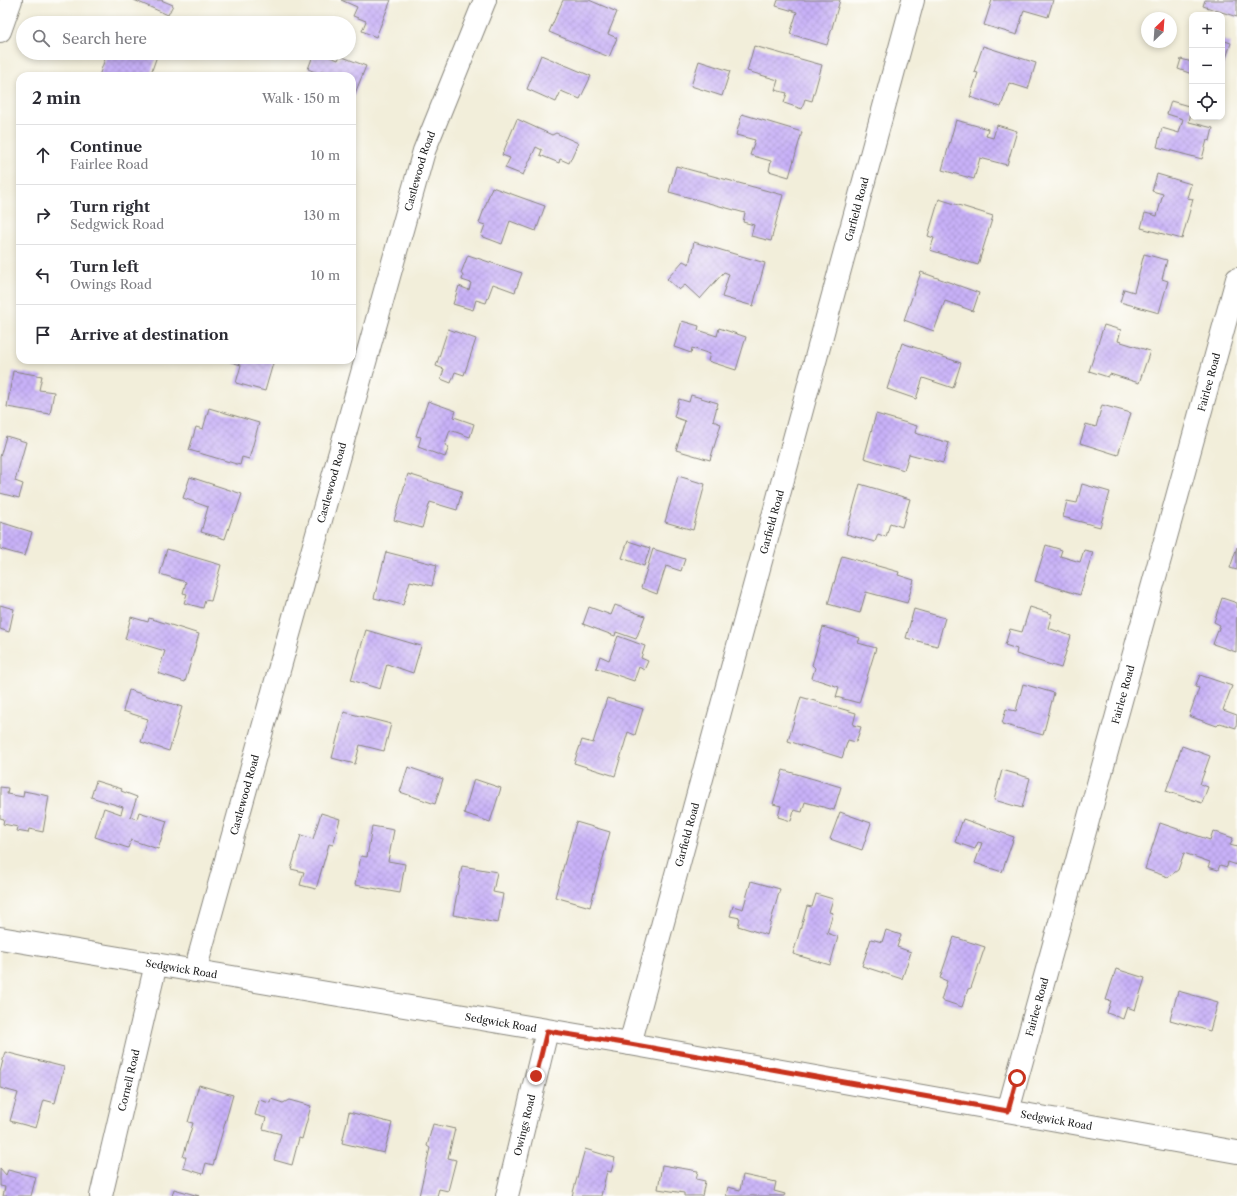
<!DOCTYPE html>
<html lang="en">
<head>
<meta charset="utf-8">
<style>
	body { margin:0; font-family:"Libre Caslon Text",serif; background:#f2f2f3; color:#2b2b33 }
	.controls { position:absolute; right:12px; top:12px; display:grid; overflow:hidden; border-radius:8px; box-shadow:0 2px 6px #0003 }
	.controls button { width:36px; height:36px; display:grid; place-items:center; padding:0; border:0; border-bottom:1px solid #e1e1e2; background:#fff; color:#2b2b33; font:20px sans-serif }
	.compass { position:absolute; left:1141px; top:12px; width:36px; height:36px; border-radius:50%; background:#fff; box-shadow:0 2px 6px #0003; rotate:25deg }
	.stop { position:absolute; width:12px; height:12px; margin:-9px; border:3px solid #c8321e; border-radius:50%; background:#fff }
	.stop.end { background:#c8321e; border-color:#fff; box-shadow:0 1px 4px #0008 }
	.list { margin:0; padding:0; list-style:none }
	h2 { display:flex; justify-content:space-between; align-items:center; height:52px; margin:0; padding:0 16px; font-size:17px }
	h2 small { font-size:13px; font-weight:400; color:#7c7c81 }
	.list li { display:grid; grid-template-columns:26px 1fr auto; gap:12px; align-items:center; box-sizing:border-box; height:60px; padding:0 16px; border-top:1px solid #e1e1e2 }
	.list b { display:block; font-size:15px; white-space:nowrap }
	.list p { margin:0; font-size:13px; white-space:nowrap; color:#7c7c81 }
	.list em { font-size:13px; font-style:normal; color:#7c7c81 }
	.icon { flex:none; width:22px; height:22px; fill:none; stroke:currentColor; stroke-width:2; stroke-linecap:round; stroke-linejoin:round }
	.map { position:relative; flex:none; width:1237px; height:1196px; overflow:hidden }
	.search { position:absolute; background:#fff; box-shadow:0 2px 6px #0003; left:16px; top:16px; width:340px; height:44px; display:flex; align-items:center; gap:10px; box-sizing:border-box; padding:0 14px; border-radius:22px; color:#7c7c81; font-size:15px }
	.panel { position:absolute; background:#fff; box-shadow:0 2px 6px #0003; left:16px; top:72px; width:340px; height:292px; border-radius:12px }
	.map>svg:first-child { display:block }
</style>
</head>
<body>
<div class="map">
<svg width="1237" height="1196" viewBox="0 0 1237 1196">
	<defs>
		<pattern id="building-cross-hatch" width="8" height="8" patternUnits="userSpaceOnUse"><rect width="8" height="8" fill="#c8b1f8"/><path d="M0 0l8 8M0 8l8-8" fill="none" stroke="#ab98d4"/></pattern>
	</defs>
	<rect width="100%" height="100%" fill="#fdfcf7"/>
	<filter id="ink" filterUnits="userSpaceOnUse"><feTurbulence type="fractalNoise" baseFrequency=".025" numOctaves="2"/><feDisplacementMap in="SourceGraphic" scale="8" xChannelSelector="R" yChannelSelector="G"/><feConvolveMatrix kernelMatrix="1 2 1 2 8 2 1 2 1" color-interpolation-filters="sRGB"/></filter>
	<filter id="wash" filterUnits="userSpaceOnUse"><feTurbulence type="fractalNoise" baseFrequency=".012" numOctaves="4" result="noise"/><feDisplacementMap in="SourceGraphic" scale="16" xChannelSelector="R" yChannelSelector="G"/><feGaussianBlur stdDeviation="0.9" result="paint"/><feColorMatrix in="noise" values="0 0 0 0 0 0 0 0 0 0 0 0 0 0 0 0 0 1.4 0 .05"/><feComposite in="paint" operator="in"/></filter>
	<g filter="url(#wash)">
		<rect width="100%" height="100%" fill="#f2eeda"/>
		<g id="blocks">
			<!-- building -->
			<g fill="url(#building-cross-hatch)">
				<path d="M134 0H161L173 5 168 15Z"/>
				<path d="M341 0H391L376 37 362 31 366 21 353 16 357 7Z"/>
				<path d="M563 0H589L617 12 608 34 617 38 609 57 549 32Z"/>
				<path d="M778 0H840L827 45 790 34 797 12 776 6Z"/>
				<path d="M992 0H1053L1048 17 1024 10 1017 35 984 25Z"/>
				<path d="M1205 0H1237V17L1203 6Z"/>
				<path d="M1222 40 1231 43 1222 71Z"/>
				<path d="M754 46 822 65 812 101 805 99 802 109 784 103 787 93 775 90 778 80 747 71Z"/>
				<path d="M983 46 1036 63 1028 89 1009 83 1001 107 970 97 978 73 974 72Z"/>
				<path d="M107 53H158L150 76H99Z"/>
				<path d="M314 53H320L338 60 340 56 366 66 352 101V76H333L322 70 320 74 308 69Z"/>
				<path d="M541 55 591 76 580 99 561 91 556 102 527 89Z"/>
				<path d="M1181 59 1192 62V74L1178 69Z"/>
				<path d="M699 61 730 71 722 96 691 86Z"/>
				<path d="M1171 101 1192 107 1189 122 1213 128 1210 141 1207 140 1202 159 1157 147 1162 128 1179 133 1183 119 1167 114Z"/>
				<path d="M742 114 802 132 789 177 769 171 771 161 750 155 755 140 736 135Z"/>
				<path d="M517 119 552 135 556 133 578 143 569 163 560 159 559 163 540 155 542 150 536 147 523 175 505 168 510 158 502 155Z"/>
				<path d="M956 120 988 129 986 136 993 138 997 125 1017 131 1007 165 980 158 974 179 942 170Z"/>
				<path d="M676 166 783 195 771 241 751 236 754 225 743 222 745 213 669 192Z"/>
				<path d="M1157 174 1191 184 1187 198 1193 199 1182 239 1141 228 1145 213 1157 216 1163 194 1152 191Z"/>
				<path d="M492 187 545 206 536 231 510 221 502 244 481 236 485 225 479 223Z"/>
				<path d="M939 199 993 216 978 265 930 250 934 238 928 236Z"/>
				<path d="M694 242 765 263 753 306 722 297 729 274 724 272 700 299 685 285 679 290 667 279 683 261 689 264Z"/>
				<path d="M1144 254 1167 260 1162 279 1168 281 1159 313 1120 302 1124 289 1134 292Z"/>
				<path d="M468 255 522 273 515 292 493 284 486 303 476 300 473 310 453 304 459 286 469 290 471 283 462 280 463 276 461 273Z"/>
				<path d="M921 272 979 293 973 311 945 301 934 331 904 320Z"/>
				<path d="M682 321 699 326 698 330 717 336 719 328 746 337 736 370 708 361 710 354 692 348 691 353 674 347Z"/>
				<path d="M1104 325 1121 330 1118 341 1150 351 1139 383 1110 374 1108 377 1089 371Z"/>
				<path d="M448 329 476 339 464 375 455 372 451 383 441 379 444 369 436 366Z"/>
				<path d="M902 343 961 363 953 388 923 378 916 399 887 389Z"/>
				<path d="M225 360H274L265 391 236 383 241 365Z"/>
				<path d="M13 371 42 376 39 390 54 392 50 414 7 407Z"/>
				<path d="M691 395 718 403 713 421 721 424 710 460 676 450 685 421 674 417 679 399 689 402Z"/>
				<path d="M428 401 456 411 454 417 474 424 470 437 450 430 445 445 449 447 445 457 418 447 421 437 416 436Z"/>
				<path d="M1102 405 1131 413 1118 455 1080 443 1086 424 1096 427Z"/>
				<path d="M209 408 259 423 249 459 242 457 240 465 189 450 196 427 203 429Z"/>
				<path d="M876 414 917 426 915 433 949 443 943 463 909 454 904 470 864 458Z"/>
				<path d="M6 436 26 442 15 481 23 484 19 498 0 493V457Z"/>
				<path d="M408 474 462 491 457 510 430 502 422 528 394 520Z"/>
				<path d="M678 476 705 484 693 530 665 522Z"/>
				<path d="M190 477 242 494 236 512 233 515 225 539 201 532 208 507 183 498Z"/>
				<path d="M860 484 910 499 902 527 890 523 886 537 878 534 875 542 846 534Z"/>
				<path d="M1082 484 1110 492 1100 527 1063 517 1067 501 1077 503Z"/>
				<path d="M0 522 32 532 25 556 0 549Z"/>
				<path d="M628 541 650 548 644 566 622 558Z"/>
				<path d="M1046 545 1062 550 1060 556 1080 562 1084 550 1093 552 1080 595 1035 581Z"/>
				<path d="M1237 547V570L1230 568Z"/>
				<path d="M167 549 221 565 211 601 205 600 203 608 184 603 187 594 183 593 186 582 160 574Z"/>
				<path d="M653 549 685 559 681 571 666 566 657 594 641 588Z"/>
				<path d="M386 552 437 565 432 586 410 581 403 605 374 598Z"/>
				<path d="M842 556 899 572 898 575 914 580 907 603 866 592 860 613 828 604Z"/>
				<path d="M1222 598 1237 603 1236 652 1213 644 1220 625 1214 622Z"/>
				<path d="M0 605 14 609 9 632 0 629Z"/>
				<path d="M615 605 645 616 636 639 616 632 615 636 583 624 589 607 611 615Z"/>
				<path d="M1030 607 1052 614 1048 628 1071 636 1061 668 1016 654 1017 649 1005 645 1010 629 1022 632Z"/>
				<path d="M914 609 945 618 937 646 906 638Z"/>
				<path d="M131 617 148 622 149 618 199 634 185 682 158 673 165 651 125 639Z"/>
				<path d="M823 627 860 638 858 643 876 648 859 703 836 697 839 687 812 678 815 668 812 665Z"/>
				<path d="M366 630 421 646 413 673 387 664 380 689 351 680Z"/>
				<path d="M618 636 645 646 641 658 648 661 644 670 639 667 634 681 596 668 600 656 609 660Z"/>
				<path d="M1200 675 1232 686 1223 710 1237 715 1236 728 1220 723 1217 726 1189 716 1199 688 1195 687Z"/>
				<path d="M1023 684 1054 693 1043 735 1002 724 1006 709 1016 711Z"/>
				<path d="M129 690 182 707 169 751 141 742 148 719 123 711Z"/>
				<path d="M801 697 856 713 853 725 861 727 856 742 848 740 842 758 788 741Z"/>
				<path d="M607 698 643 709 635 735 628 732 615 776 574 763 582 740 593 743Z"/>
				<path d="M344 712 391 724 384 751 360 745 355 764 332 758Z"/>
				<path d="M1182 746 1210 756 1200 784 1208 787 1202 803 1166 791Z"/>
				<path d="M408 767 443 779 435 804 400 792Z"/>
				<path d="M783 770 841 787 834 810 805 802 802 812 794 810 791 821 778 817 781 806 773 804Z"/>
				<path d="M1002 770 1030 778 1022 808 994 800Z"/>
				<path d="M474 779 501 788 490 822 464 813Z"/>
				<path d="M96 781 122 789 121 791 137 797 130 817 137 819 139 812 167 821 158 849 131 840 128 848 95 837 104 808 121 814 123 807 91 797Z"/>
				<path d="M0 787 8 788 7 794 23 797 24 791 49 796 43 832 29 829 28 833 17 831 18 827 3 824 4 819 0 818Z"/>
				<path d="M840 812 871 823 862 850 830 839Z"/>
				<path d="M321 813 340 819 333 845 329 844 316 889 300 885 304 872 291 869 301 835 313 839Z"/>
				<path d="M963 819 1014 837 1002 872 975 863 982 843 978 842 975 849 955 842Z"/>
				<path d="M576 822 610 832 590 907 555 897Z"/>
				<path d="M1160 823 1210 840 1213 831 1233 838 1230 845 1237 847V865L1228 862 1227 867 1220 865 1218 870 1208 867 1210 862 1184 853 1178 870 1168 877 1145 869Z"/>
				<path d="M372 826 394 830 388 861 405 864 400 893 355 885 361 856 367 857Z"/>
				<path d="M462 866 497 872 493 892 503 894 498 923 453 915Z"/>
				<path d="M751 881 780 889 767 935 738 926 740 918 730 916 733 906 743 909Z"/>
				<path d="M816 894 833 899 829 912 833 913 827 933 838 937 830 965 793 954 807 906 812 907Z"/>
				<path d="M886 930 901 935 897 947 911 952 902 979 862 966 871 939 882 942Z"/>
				<path d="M954 937 985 947 971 988 968 989 962 1007 941 1000 947 981 940 978Z"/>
				<path d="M1116 969 1145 978 1135 1010 1127 1007 1123 1019 1107 1013 1111 1001 1106 1000Z"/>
				<path d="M1178 991 1218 1002 1210 1031 1170 1020Z"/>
				<path d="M5 1052 64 1067 55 1103 44 1100 36 1128 10 1121 18 1093 0 1088V1072Z"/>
				<path d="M199 1085 233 1095 213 1165 206 1163 203 1174 183 1168 186 1157H183L193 1123 188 1122Z"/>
				<path d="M271 1099 283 1103 289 1100 311 1106 302 1139 299 1138 292 1165 274 1160 281 1134 263 1129 266 1118 255 1115 259 1100 270 1103Z"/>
				<path d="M349 1112 392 1123 384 1153 342 1143Z"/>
				<path d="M433 1124 455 1129 448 1158 456 1160 448 1191 439 1189 437 1196H419L430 1148 427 1146Z"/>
				<path d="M585 1149 615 1158 611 1172 607 1171 601 1196H572Z"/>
				<path d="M662 1165 698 1171 696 1179 705 1181 702 1196H684V1193L658 1189Z"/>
				<path d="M0 1168 6 1175 8 1170 36 1177 31 1196H3L5 1187 0 1186Z"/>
				<path d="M743 1175 776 1182 774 1191 785 1194 784 1196H726L728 1187 740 1190Z"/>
				<path d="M174 1189 199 1196H172Z"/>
			</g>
		</g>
	</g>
	<g filter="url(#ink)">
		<use href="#blocks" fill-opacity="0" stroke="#87857b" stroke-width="1"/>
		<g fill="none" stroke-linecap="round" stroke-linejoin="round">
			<defs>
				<g id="minor">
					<path id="s1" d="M195 971 424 151 485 0"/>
					<path id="s2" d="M630 1044 913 0"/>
					<path id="s3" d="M1008 1111 1237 279"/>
					<path id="s4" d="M101 1196 156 964"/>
					<path id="s5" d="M507 1196 547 1031"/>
				</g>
				<g id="major">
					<path d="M0 31 11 0"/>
					<path id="s6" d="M0 938 630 1044 1237 1152"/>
				</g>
			</defs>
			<!-- minor casing -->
			<use href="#minor" stroke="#87857b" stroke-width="24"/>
			<!-- major casing -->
			<use href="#major" stroke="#87857b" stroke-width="24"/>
			<!-- minor -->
			<use href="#minor" stroke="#fff" stroke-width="22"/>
			<!-- major -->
			<use href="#major" stroke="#fff" stroke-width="22"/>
		</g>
	</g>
	<g fill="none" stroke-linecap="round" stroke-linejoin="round" filter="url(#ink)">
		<!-- route -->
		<path stroke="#c8321e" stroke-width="5" d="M536 1076 547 1031 630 1044 1008 1111 1017 1078"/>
	</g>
	<g text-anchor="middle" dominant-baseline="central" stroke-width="3.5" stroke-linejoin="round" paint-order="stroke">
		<!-- street labels -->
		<g font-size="10" fill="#1c1c1c" stroke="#fdfcf7">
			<text stroke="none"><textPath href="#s1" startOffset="831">Castlewood Road</textPath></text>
			<text stroke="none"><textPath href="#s2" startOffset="865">Garfield Road</textPath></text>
			<text stroke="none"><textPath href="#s3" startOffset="756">Fairlee Road</textPath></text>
			<text stroke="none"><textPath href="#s1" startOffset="507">Castlewood Road</textPath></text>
			<text stroke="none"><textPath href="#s2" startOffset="541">Garfield Road</textPath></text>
			<text stroke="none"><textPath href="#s3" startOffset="432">Fairlee Road</textPath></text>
			<text stroke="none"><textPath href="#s1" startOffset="183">Castlewood Road</textPath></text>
			<text stroke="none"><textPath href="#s2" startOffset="217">Garfield Road</textPath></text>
			<text stroke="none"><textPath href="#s6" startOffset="184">Sedgwick Road</textPath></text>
			<text stroke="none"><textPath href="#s3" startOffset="108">Fairlee Road</textPath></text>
			<text stroke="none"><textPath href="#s6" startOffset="508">Sedgwick Road</textPath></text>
			<text stroke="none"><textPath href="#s4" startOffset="119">Cornell Road</textPath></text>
			<text stroke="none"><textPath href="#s6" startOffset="1072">Sedgwick Road</textPath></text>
			<text stroke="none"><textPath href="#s5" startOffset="73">Owings Road</textPath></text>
		</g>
	</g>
</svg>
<div class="controls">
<button>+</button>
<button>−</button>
<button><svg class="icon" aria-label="locate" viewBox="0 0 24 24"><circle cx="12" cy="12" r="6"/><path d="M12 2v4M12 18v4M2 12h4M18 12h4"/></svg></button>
</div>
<svg class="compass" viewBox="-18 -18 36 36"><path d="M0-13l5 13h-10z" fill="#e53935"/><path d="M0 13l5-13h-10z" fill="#7c7c81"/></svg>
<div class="stop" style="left:1017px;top:1078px"></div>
<div class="stop end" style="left:536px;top:1076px"></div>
<div class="search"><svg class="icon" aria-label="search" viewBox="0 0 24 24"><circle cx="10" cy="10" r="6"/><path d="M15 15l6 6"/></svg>Search here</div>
<section class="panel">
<h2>2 min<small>Walk · 150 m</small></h2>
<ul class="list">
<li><svg class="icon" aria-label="ahead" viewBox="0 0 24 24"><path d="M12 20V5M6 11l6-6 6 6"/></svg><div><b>Continue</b><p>Fairlee Road</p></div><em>10 m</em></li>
<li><svg class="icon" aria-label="right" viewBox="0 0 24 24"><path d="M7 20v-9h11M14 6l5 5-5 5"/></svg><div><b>Turn right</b><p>Sedgwick Road</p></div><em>130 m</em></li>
<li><svg class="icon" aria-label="left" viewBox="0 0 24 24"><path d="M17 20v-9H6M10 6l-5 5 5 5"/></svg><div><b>Turn left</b><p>Owings Road</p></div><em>10 m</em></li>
<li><svg class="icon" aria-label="arrive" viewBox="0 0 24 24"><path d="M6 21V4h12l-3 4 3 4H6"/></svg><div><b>Arrive at destination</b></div></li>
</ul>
</section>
</div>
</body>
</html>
